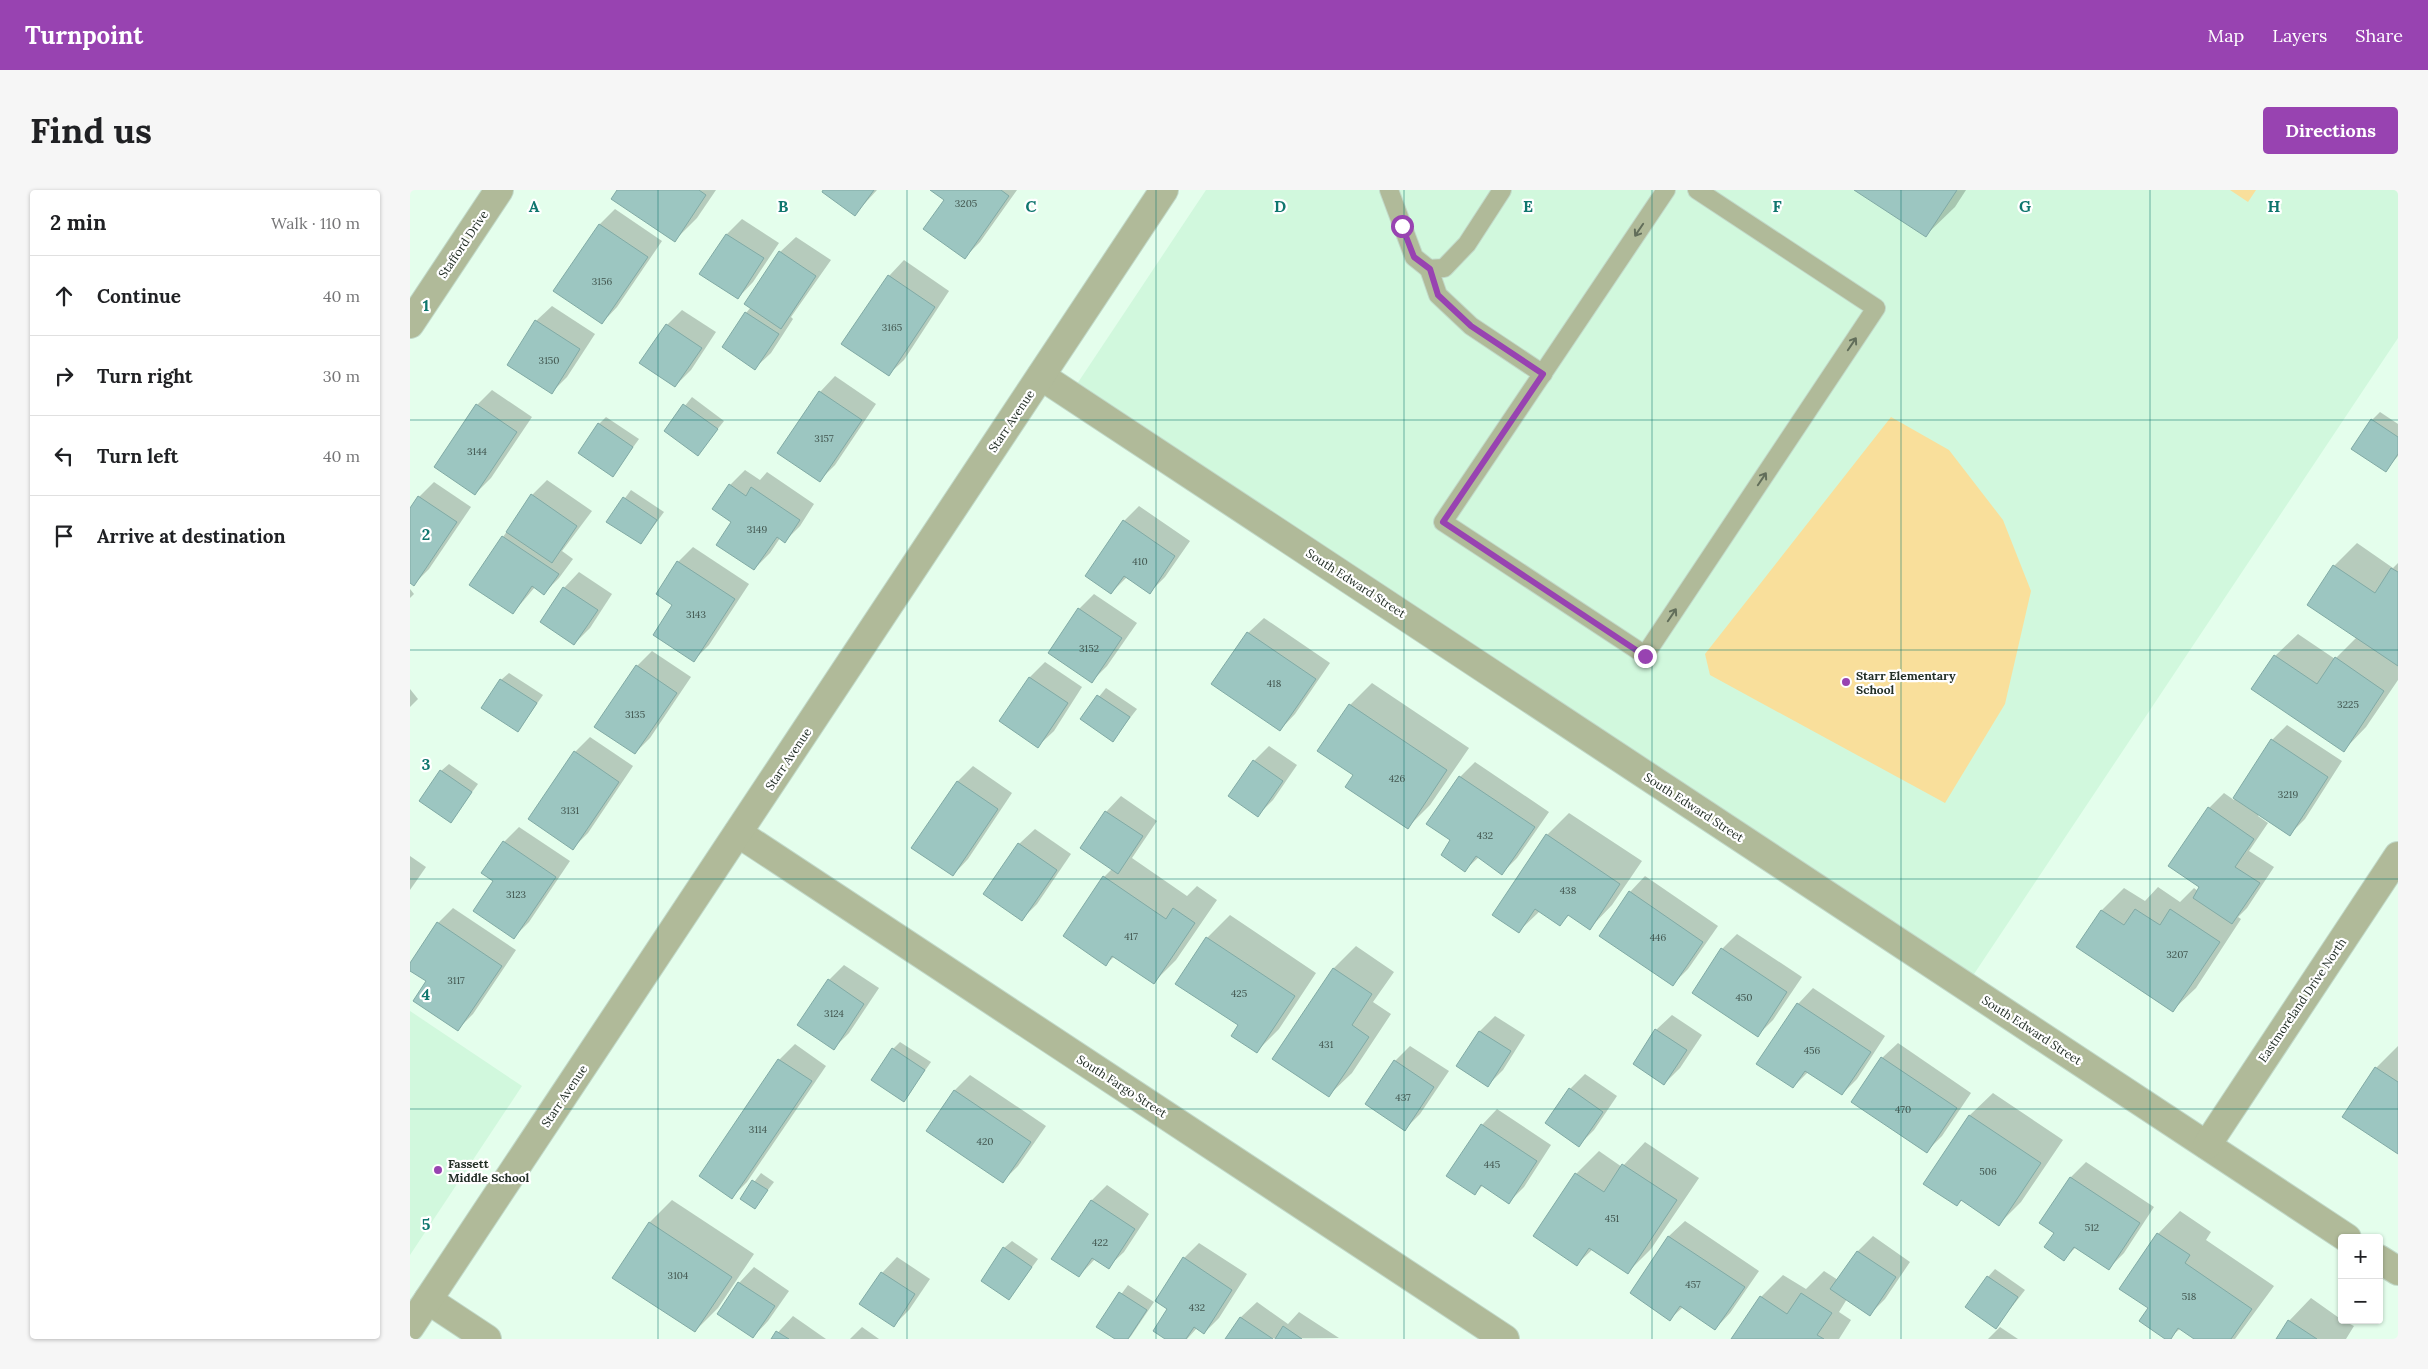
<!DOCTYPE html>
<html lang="en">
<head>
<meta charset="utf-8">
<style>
	body { margin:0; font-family:Lora,serif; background:#f6f6f6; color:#202124 }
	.controls { position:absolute; right:15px; bottom:15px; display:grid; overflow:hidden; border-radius:5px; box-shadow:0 1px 4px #0004 }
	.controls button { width:45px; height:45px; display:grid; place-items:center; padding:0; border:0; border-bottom:1px solid #e0e0e0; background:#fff; color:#202124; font:25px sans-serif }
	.stop { position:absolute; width:15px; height:15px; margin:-11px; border:4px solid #9843b1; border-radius:50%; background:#fff }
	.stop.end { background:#9843b1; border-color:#fff; box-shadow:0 1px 5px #0008 }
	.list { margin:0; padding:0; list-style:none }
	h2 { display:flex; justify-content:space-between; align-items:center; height:65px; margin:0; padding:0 20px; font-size:21px }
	h2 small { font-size:16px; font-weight:400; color:#757577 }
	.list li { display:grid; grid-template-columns:32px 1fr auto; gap:15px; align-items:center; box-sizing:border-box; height:80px; padding:0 20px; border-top:1px solid #e0e0e0 }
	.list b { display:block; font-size:19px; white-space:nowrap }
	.list em { font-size:16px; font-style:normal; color:#757577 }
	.icon { flex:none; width:28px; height:28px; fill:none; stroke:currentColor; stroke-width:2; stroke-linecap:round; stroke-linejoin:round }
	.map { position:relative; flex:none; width:1988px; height:1149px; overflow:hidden; border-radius:5px }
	header { display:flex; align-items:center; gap:30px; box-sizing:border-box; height:70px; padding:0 25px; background:#9843b1; color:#fff }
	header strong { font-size:24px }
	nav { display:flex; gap:28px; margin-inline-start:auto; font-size:18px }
	.intro { display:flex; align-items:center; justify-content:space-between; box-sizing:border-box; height:120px; padding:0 30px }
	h1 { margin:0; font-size:35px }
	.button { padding:12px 22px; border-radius:5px; background:#9843b1; color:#fff; font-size:18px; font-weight:700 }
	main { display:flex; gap:30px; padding:0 30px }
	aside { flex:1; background:#fff; border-radius:5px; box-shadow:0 1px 4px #0004 }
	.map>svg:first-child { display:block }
</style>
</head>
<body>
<header>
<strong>Turnpoint</strong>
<nav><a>Map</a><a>Layers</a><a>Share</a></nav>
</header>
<div class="intro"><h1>Find us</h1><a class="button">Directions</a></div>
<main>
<aside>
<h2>2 min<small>Walk · 110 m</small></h2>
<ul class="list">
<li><svg class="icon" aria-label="ahead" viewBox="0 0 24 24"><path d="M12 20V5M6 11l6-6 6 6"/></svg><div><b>Continue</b></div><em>40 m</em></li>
<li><svg class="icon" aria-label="right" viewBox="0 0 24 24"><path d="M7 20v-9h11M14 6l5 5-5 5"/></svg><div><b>Turn right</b></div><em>30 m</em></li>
<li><svg class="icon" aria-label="left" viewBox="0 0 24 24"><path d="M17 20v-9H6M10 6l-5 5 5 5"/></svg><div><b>Turn left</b></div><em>40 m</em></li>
<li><svg class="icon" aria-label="arrive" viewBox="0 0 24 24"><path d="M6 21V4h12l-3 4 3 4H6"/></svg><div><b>Arrive at destination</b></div></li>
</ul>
</aside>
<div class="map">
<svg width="1988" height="1149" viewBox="0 0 1988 1149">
	<rect width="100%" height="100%" fill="#e4feec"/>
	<!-- built -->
	<g fill="#d1f8dd">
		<path d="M796 0H1988V148L1560 790 667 194Z"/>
		<path d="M0 821 112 896 0 1065Z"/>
	</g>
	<!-- green -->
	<g fill="#f9df9b">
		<path d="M1820 0H1846L1838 12Z"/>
		<path d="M1481 227 1539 260 1593 330 1621 401 1595 514 1535 613 1300 485 1295 464Z"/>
	</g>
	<!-- shadow -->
	<g fill="#0003">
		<path d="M209 0H306L287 28 265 50Z"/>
		<path d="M415 0H467L445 24Z"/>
		<path d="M522 0H607L570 52 555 67 535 10Z"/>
		<path d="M1446 0H1556L1545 17 1516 45Z"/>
		<path d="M205 19 252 51 207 117 192 133 190 34Z"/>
		<path d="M332 29 369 53 343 92 328 108 291 84 317 44Z"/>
		<path d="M386 47 421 70 381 127 383 129 361 163 345 178 336 123 341 117 370 62Z"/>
		<path d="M494 70 539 101 494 170 478 185 479 86Z"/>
		<path d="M142 116 185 144 157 187 142 202 126 131Z"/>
		<path d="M272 120 306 142 281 180 265 196 257 135Z"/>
		<path d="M425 186 466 214 425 275 410 290V202Z"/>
		<path d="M82 200 122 227 81 288 65 304 67 215Z"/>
		<path d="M282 207 314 231 288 264 255 241Z"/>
		<path d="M1970 222 1988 234V266L1976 280 1962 230Z"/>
		<path d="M196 227 229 249 203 285 189 234Z"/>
		<path d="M335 280 350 290 357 282 404 314 390 336 375 351 370 348 360 363 344 379 323 332 320 295Z"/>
		<path d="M137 290 182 321 152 361 163 369 149 388 134 403 125 397 103 423 93 347 122 305Z"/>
		<path d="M24 292 61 317 19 379 4 394 0 392V321L9 307Z"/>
		<path d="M221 300 254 322 231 353 198 331Z"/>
		<path d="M729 316 780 351 755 387 740 402 717 387 701 403 714 331Z"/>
		<path d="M1947 353 1983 378 1988 373V490L1956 537 1934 560 1865 466 1888 444 1925 469 1947 447 1899 414 1924 376Z"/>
		<path d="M283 357 339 394 299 455 284 470 268 372Z"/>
		<path d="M169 382 202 404 180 438 164 454 154 398Z"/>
		<path d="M0 399 4 404 0 408Z"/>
		<path d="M684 404 727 433 697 476 682 491 669 419Z"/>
		<path d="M854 428 920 473 885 524 870 540 838 443Z"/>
		<path d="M242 461 281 487 240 548 225 563 227 476Z"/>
		<path d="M635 472 672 497 644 541 628 556 619 488Z"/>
		<path d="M99 483 133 505 108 541 91 490Z"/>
		<path d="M962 493 1059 558 1020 615 997 638 944 585 940 515Z"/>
		<path d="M696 498 727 519 703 550 672 528Z"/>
		<path d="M0 499 8 509 0 517Z"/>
		<path d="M1877 535 1932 571 1895 629 1880 644 1849 624 1848 626 1858 633 1839 661 1864 677 1837 718 1828 727 1831 729 1786 798 1763 820 1668 756 1692 720 1714 698 1735 711 1748 697 1770 712 1784 698 1788 701 1791 697 1799 618 1814 603 1824 610 1862 550Z"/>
		<path d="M180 547 223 576 178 643 163 658 165 562Z"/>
		<path d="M859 556 887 575 863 610 848 625 844 571Z"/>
		<path d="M1065 572 1139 622 1107 668 1092 683 1069 667 1055 680 1042 650 1050 587Z"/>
		<path d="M39 574 68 594 41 631 31 581Z"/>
		<path d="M563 576 602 603 558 669 543 685 548 591Z"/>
		<path d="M711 606 747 631 722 668 777 706 787 696 807 710 766 770 744 792 705 766 696 774 694 687 702 679 696 622Z"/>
		<path d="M1159 623 1232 671 1202 715 1180 738 1160 724 1150 734 1130 721 1109 741 1137 645Z"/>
		<path d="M109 637 160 671 119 732 104 747 85 690 94 652Z"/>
		<path d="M625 639 661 664 627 714 612 729 609 654Z"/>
		<path d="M0 666 16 677 0 700Z"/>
		<path d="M1235 686 1308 736 1278 779 1263 794 1220 702Z"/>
		<path d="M43 718 106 760 63 824 48 839 18 791 0 779V775L28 733Z"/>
		<path d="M820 725 906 783 869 839 847 861 830 835 767 793 797 748Z"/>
		<path d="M1327 744 1392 787 1363 830 1348 845 1312 759Z"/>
		<path d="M946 756 984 782 963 812 981 824 942 883 919 905 924 778Z"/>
		<path d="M434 775 469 798 439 843 424 858 419 790Z"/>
		<path d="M1403 798 1475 846 1447 889 1432 904 1398 882 1383 897 1388 814Z"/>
		<path d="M1262 825 1292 845 1270 878 1254 894 1246 840Z"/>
		<path d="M1085 826 1115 845 1093 880 1078 895 1048 875 1070 841Z"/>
		<path d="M490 852 521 872 494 910 483 859Z"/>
		<path d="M1488 853 1561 903 1532 946 1517 961 1472 868Z"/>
		<path d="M385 854 416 876 337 992 322 1007 291 986 369 870Z"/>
		<path d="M1000 856 1039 881 1010 924 995 939 985 871Z"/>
		<path d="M1988 856V962L1966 878Z"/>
		<path d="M1175 884 1207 906 1184 940 1169 955 1160 899Z"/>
		<path d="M560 885 636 936 608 976 593 991 518 941 545 900Z"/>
		<path d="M1583 903 1653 950 1611 1012 1589 1034 1552 1010 1547 1015 1514 993 1560 925Z"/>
		<path d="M1087 919 1141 955 1114 997 1099 1012 1073 995 1065 1004 1072 935Z"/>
		<path d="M1235 952 1289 988 1241 1059 1218 1082 1183 1059 1167 1074 1166 984 1189 961 1212 977Z"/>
		<path d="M1676 972 1744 1017 1714 1063 1699 1078 1666 1057 1654 1069 1645 1043 1631 1033 1661 987Z"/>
		<path d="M351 983 364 992 345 1017 332 1008Z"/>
		<path d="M697 995 739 1024 714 1062 698 1077 685 1069 669 1086 643 1068 682 1010Z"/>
		<path d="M262 1010 344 1064 308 1118 285 1141 203 1087 240 1032Z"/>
		<path d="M1770 1021 1801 1042 1796 1050 1864 1096 1825 1149H1786L1771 1138 1758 1149 1739 1118 1748 1044Z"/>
		<path d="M1275 1031 1349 1081 1320 1123 1305 1139 1273 1117 1260 1129 1221 1103 1259 1046Z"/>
		<path d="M1463 1046 1500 1072 1475 1109 1460 1124 1437 1109 1429 1122 1441 1130 1429 1149H1323L1351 1107 1373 1085 1396 1099 1414 1081 1428 1090 1448 1061Z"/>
		<path d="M602 1051 628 1069 599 1109 594 1058Z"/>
		<path d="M789 1053 837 1084 809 1128 794 1143 787 1138 777 1149H757L759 1119 774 1068Z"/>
		<path d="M487 1067 520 1089 499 1120 484 1135 472 1083Z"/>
		<path d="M344 1077 379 1101 358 1131 343 1147 329 1093Z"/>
		<path d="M1585 1079 1615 1100 1586 1137 1578 1087Z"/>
		<path d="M718 1095 744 1112 721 1146 718 1149H707L688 1136Z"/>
		<path d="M1901 1108 1932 1130 1944 1136 1936 1149H1867L1879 1131Z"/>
		<path d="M847 1112 878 1134 889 1122 929 1148 817 1149 831 1127Z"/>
		<path d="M383 1126 416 1149H362Z"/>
		<path d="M452 1137 469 1149H440Z"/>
		<path d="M1590 1137 1608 1149H1578Z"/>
	</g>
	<!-- building -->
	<g fill="#9cc6c1" stroke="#81aaa5">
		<path d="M207 0H289L296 5 265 52 201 9Z"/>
		<path d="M413 0H464L445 26 412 2Z"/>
		<path d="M520 0H591L599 6 555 69 513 39 534 10Z"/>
		<path d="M1444 0H1547L1516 47Z"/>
		<path d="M189 34 238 67 192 134 143 101Z"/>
		<path d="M316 44 354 68 328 109 289 84Z"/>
		<path d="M369 61 406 86 371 139 334 114Z"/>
		<path d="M478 85 525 117 479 186 431 154Z"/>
		<path d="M335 122 369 144 345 180 312 157Z"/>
		<path d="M125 130 170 159 142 204 97 175Z"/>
		<path d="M256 134 292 158 265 197 229 173Z"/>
		<path d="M409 201 452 230 410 292 367 263Z"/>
		<path d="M66 214 107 242 65 305 24 277Z"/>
		<path d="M273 214 308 239 288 266 254 241Z"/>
		<path d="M1961 229 1988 247V264L1976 282 1941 259Z"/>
		<path d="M188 233 223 257 203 287 168 263Z"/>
		<path d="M319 294 336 306 341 297 390 330 375 353 367 347 344 380 306 355 321 332 302 319Z"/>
		<path d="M121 304 167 336 142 373 96 342Z"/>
		<path d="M8 306 47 332 4 396 0 393V318Z"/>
		<path d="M213 307 247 330 231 354 196 332Z"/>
		<path d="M713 330 765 366 740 404 714 386 701 404 675 386Z"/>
		<path d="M92 346 149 384 134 405 122 396 103 424 59 395Z"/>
		<path d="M267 371 325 409 284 472 243 445 262 415 246 404Z"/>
		<path d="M1923 375 1965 403 1981 378 1988 382V476L1897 415Z"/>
		<path d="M153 397 188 420 164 455 130 432Z"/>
		<path d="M668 418 712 448 682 493 638 463Z"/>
		<path d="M837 442 906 489 870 541 801 494Z"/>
		<path d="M1864 465 1907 494 1925 467 1974 501 1934 562 1841 499Z"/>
		<path d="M226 475 267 503 225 564 184 537Z"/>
		<path d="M619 487 658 513 628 558 589 531Z"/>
		<path d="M90 489 127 513 108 542 71 518Z"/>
		<path d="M687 505 720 527 703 552 670 529Z"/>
		<path d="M939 514 1037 580 998 639 935 597 943 585 907 561Z"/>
		<path d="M1861 549 1918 587 1880 646 1823 608Z"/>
		<path d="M164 561 209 592 163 660 118 629Z"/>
		<path d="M843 570 873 591 848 627 818 606Z"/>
		<path d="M30 580 62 602 41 633 9 611Z"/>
		<path d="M1049 586 1125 637 1092 685 1066 666 1055 682 1031 665 1040 650 1016 634Z"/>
		<path d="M547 591 588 619 543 686 501 658Z"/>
		<path d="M1798 617 1844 649 1825 677 1850 693 1822 734 1783 708 1789 697 1758 676Z"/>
		<path d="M695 621 733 646 708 684 670 658Z"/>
		<path d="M1136 644 1210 694 1180 740 1158 725 1150 736 1125 719 1109 743 1082 725Z"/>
		<path d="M93 651 146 687 104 749 63 721 83 691 71 683Z"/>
		<path d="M608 653 647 680 612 731 573 704Z"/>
		<path d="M693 686 756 729 763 718 785 733 744 794 702 766 696 776 653 746Z"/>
		<path d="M1219 701 1293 752 1263 796 1189 746Z"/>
		<path d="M1725 719 1750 735 1760 719 1810 752 1763 822 1666 757 1691 720 1714 735Z"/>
		<path d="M27 732 92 776 48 841 3 811 16 791 0 781V773Z"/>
		<path d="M796 747 885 806 847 863 821 846 828 835 765 794Z"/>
		<path d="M1311 758 1377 802 1348 847 1282 803Z"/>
		<path d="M923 778 962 804 942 835 959 847 919 907 862 869Z"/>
		<path d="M418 789 454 814 424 860 387 835Z"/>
		<path d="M1387 813 1461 862 1432 905 1395 881 1383 898 1346 874Z"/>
		<path d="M1245 839 1277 860 1254 895 1223 874Z"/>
		<path d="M1069 841 1101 861 1078 897 1046 876Z"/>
		<path d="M482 858 515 880 494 912 461 890Z"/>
		<path d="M1471 867 1547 918 1517 963 1441 912Z"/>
		<path d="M368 869 402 891 322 1009 289 986Z"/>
		<path d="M984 870 1024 897 995 941 955 914Z"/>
		<path d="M1965 877 1988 892V964L1932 927Z"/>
		<path d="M1159 898 1193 922 1169 957 1135 933Z"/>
		<path d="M544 900 621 952 593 993 516 941Z"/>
		<path d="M1559 925 1631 973 1589 1036 1551 1010 1547 1016 1513 994Z"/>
		<path d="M1071 934 1127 971 1099 1014 1071 995 1065 1005 1036 986Z"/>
		<path d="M1212 974 1267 1010 1218 1084 1179 1058 1167 1076 1123 1046 1165 983 1194 1002Z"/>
		<path d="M1660 987 1730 1033 1699 1080 1664 1057 1654 1071 1634 1057 1644 1043 1629 1033Z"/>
		<path d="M342 990 358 1000 345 1019 330 1009Z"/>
		<path d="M681 1010 725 1039 699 1079 682 1068 669 1087 641 1069Z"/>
		<path d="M239 1032 322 1087 285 1142 202 1088Z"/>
		<path d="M1747 1043 1780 1065 1775 1073 1842 1119 1821 1149H1784L1768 1138 1761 1149H1755L1729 1131 1738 1118 1709 1099Z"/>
		<path d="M1258 1046 1335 1097 1305 1140 1270 1116 1260 1131 1220 1103Z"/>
		<path d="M593 1057 622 1077 599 1110 571 1091Z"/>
		<path d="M1447 1061 1486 1087 1460 1126 1420 1099Z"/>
		<path d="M773 1067 822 1100 794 1144 784 1137 776 1149H755L743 1141 757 1119 745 1111Z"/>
		<path d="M471 1082 505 1104 484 1137 449 1114Z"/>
		<path d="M1577 1086 1608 1107 1586 1139 1555 1117Z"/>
		<path d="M328 1092 365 1116 343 1148 307 1124Z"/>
		<path d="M709 1102 737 1120 718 1149H705L686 1137Z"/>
		<path d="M1391 1103 1422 1123 1407 1145 1414 1149H1321L1350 1106 1377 1124Z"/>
		<path d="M830 1127 863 1149H815Z"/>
		<path d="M1878 1130 1907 1149H1866Z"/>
		<path d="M873 1136 892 1149H865Z"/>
		<path d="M366 1141 379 1149H361Z"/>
	</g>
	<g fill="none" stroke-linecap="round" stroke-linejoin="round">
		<defs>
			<g id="service">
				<path d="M979 0 1004 67 1019 79 1034 78 1057 54 1092 0"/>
				<path d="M1256 0 1033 332 1235 465 1466 118 1287 0"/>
				<path d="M1019 79 1028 105 1061 136 1133 184"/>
			</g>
			<g id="minor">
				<path d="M0 134 89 0"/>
				<path d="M631 186 1937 1048"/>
				<path d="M328 643 1095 1149"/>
				<path d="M1797 955 1988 666"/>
				<path d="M1969 1069 1988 1081"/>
				<path d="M18 1110 77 1149"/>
			</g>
			<path id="tertiary" d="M0 1137 754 0"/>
		</defs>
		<!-- service casing -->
		<use href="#service" stroke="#c1d9c9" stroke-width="20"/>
		<!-- minor casing -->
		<use href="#minor" stroke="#c1d9c9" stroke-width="30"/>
		<!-- tertiary casing -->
		<use href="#tertiary" stroke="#c1d9c9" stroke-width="30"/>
		<!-- service -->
		<use href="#service" stroke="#b0ba99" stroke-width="18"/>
		<!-- minor -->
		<use href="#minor" stroke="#b0ba99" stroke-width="28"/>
		<!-- tertiary -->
		<use href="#tertiary" stroke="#b0ba99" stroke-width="28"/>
	</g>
	<!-- one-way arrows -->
	<defs><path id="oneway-shaft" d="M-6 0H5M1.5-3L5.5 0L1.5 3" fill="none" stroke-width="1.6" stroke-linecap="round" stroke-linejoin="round" transform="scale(1.25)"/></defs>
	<g stroke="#626e5a">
		<use href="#oneway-shaft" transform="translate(1229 40) rotate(124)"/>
		<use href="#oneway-shaft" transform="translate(1442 154) rotate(-56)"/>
		<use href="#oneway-shaft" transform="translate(1352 289) rotate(-56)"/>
		<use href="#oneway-shaft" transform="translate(1262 425) rotate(-56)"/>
	</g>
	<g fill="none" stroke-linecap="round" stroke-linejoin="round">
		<!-- route -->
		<path stroke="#9843b1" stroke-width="6" d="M992 36 1004 67 1020 79 1028 105 1061 136 1133 184 1033 332 1235 466"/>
	</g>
	<!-- grid -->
	<path fill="none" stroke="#0f766e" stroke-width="1" stroke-opacity="0.55" d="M248 0V1149M497 0V1149M746 0V1149M994 0V1149M1242 0V1149M1491 0V1149M1740 0V1149M0 230H1988M0 460H1988M0 689H1988M0 919H1988"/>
	<!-- markers -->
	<g fill="#9843b1" stroke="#fff" stroke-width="2">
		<circle cx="1436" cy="492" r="5"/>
		<circle cx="28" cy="980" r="5"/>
	</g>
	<g text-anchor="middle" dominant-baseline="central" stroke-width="4.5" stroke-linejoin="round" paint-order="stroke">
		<!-- number labels -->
		<g font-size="10" fill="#41554e">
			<text x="556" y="13">3205</text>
			<text x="192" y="91">3156</text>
			<text x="482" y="137">3165</text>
			<text x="139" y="170">3150</text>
			<text x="414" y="248">3157</text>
			<text x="67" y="261">3144</text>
			<text x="347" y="339">3149</text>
			<text x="730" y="371">410</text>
			<text x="286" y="424">3143</text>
			<text x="679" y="458">3152</text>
			<text x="864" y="493">418</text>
			<text x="1938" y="514">3225</text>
			<text x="225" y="524">3135</text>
			<text x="987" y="588">426</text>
			<text x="1878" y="604">3219</text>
			<text x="160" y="620">3131</text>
			<text x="1075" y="645">432</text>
			<text x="1158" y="700">438</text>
			<text x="106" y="704">3123</text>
			<text x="721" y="746">417</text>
			<text x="1248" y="747">446</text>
			<text x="1767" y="764">3207</text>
			<text x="46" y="790">3117</text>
			<text x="829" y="803">425</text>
			<text x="1334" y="807">450</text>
			<text x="424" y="823">3124</text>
			<text x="916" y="854">431</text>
			<text x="1402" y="860">456</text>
			<text x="993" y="907">437</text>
			<text x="1493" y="919">470</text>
			<text x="348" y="939">3114</text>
			<text x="575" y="951">420</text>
			<text x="1082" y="974">445</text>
			<text x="1578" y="981">506</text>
			<text x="1202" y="1028">451</text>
			<text x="1682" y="1037">512</text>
			<text x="690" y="1052">422</text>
			<text x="268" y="1085">3104</text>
			<text x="1283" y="1094">457</text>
			<text x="1779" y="1106">518</text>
			<text x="787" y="1117">432</text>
		</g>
		<!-- street labels -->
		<g font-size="12" fill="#232f27" stroke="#fff">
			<text transform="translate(53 54) rotate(-56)">Stafford Drive</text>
			<text transform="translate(601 231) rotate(-56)">Starr Avenue</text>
			<text transform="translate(946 393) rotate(33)">South Edward Street</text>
			<text transform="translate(378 569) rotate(-56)">Starr Avenue</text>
			<text transform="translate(1284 617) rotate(33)">South Edward Street</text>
			<text transform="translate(1892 810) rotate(-56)">Eastmoreland Drive North</text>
			<text transform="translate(1622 840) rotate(33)">South Edward Street</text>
			<text transform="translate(712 896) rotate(33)">South Fargo Street</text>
			<text transform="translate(154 906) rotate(-56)">Starr Avenue</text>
		</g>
		<!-- poi labels -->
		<g font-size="12" font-weight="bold" fill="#232f27" stroke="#fff" text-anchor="start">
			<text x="1446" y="485">Starr Elementary<tspan x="1446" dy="14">School</tspan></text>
			<text x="38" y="973">Fassett<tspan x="38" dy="14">Middle School</tspan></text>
		</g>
	</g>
	<g font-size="16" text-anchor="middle" font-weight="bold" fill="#0f766e" stroke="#fff" stroke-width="4.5" stroke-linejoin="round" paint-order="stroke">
		<text x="124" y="22">A</text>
		<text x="373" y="22">B</text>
		<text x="621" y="22">C</text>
		<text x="870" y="22">D</text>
		<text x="1118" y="22">E</text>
		<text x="1367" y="22">F</text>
		<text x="1615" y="22">G</text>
		<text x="1864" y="22">H</text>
		<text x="16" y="121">1</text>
		<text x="16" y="350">2</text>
		<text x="16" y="580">3</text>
		<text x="16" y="810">4</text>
		<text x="16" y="1040">5</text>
	</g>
</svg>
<div class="controls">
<button>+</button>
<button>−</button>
</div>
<div class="stop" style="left:992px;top:36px"></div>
<div class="stop end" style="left:1235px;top:466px"></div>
</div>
</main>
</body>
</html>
